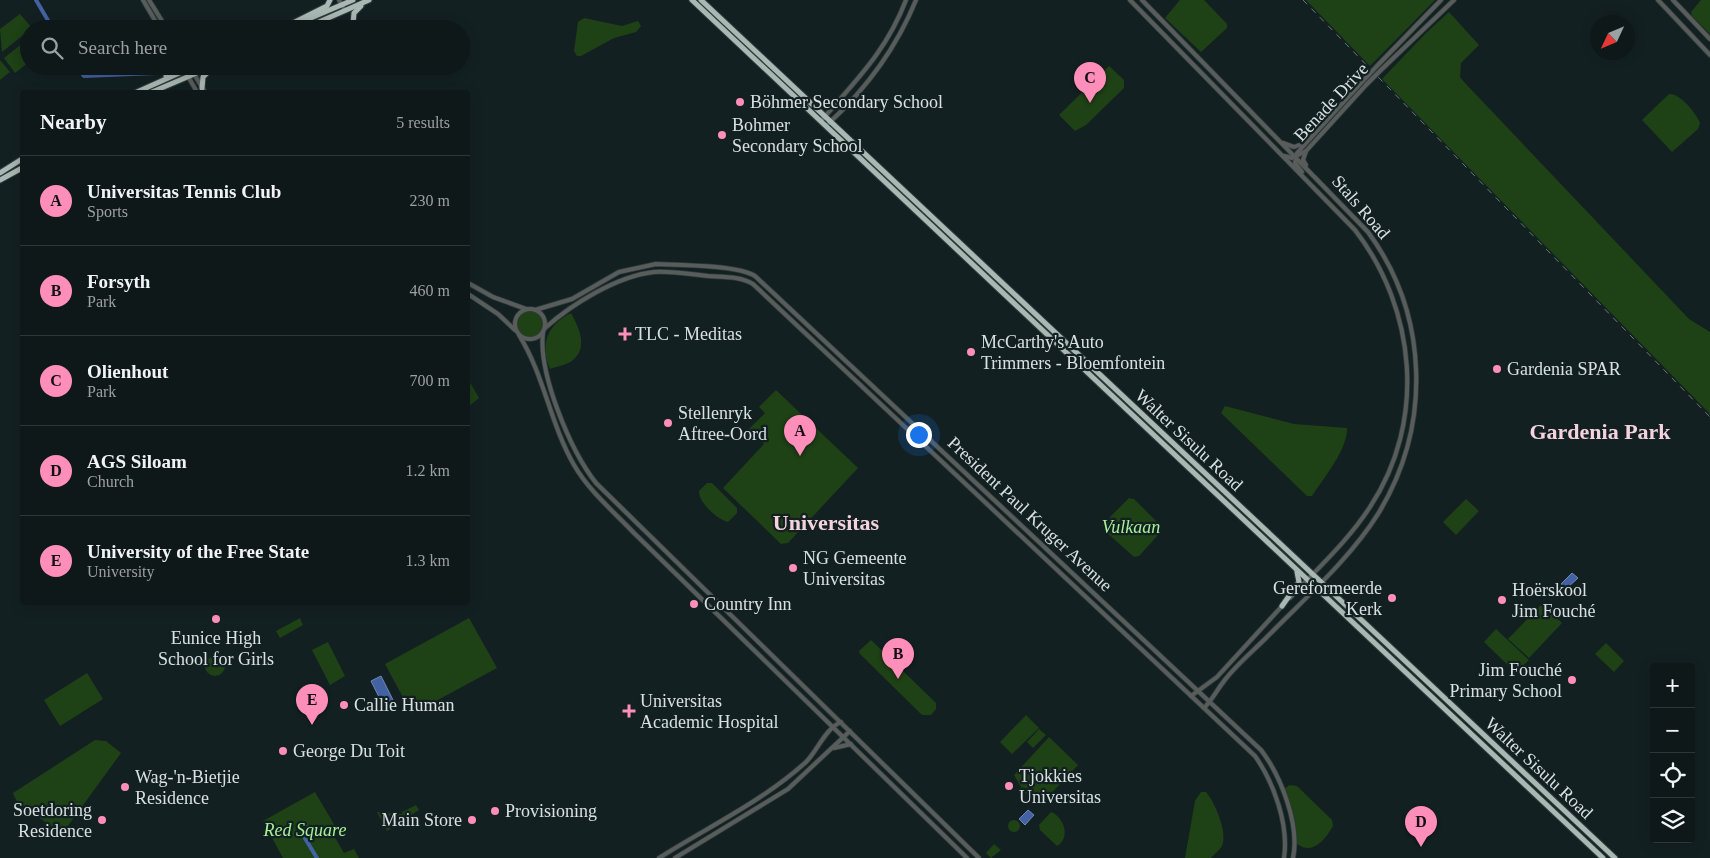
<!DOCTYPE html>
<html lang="en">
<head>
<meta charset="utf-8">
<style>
	body { margin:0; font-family:"Times New Roman",serif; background:#172122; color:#f1f3f6 }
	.controls { position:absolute; right:15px; bottom:15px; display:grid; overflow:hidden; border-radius:5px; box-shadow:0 2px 12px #0003 }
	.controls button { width:45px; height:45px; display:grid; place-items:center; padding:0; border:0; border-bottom:1px solid #2e3738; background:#0e1819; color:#f1f3f6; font:25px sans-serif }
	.compass { position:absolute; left:1590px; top:15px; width:45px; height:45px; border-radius:50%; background:#0e1819; box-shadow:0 2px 12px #0003; rotate:226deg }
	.you { position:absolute; left:918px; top:434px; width:18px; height:18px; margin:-12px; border:4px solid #fff; border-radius:50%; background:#1a73e8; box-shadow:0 0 0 8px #1a73e833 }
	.badge { display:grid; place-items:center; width:32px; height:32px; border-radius:50%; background:#ff8eba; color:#111; font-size:16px; font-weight:700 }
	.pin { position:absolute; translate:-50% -41px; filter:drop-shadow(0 1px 2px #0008) }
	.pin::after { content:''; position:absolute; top:26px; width:18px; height:15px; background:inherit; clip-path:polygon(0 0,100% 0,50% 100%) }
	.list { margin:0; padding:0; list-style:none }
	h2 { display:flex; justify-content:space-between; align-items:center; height:65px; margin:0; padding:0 20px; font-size:21px }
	h2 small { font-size:16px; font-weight:400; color:#9ba0a2 }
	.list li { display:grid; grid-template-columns:32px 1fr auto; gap:15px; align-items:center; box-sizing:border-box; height:90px; padding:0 20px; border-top:1px solid #2e3738 }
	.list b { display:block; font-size:19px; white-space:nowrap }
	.list p { margin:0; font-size:16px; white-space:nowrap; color:#9ba0a2 }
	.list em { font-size:16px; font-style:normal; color:#9ba0a2 }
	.icon { flex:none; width:28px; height:28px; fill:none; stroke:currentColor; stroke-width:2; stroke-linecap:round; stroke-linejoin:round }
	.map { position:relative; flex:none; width:1710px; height:858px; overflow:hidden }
	.search { position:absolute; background:#0e1819; box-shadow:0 2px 12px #0003; left:20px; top:20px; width:450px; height:55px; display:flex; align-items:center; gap:12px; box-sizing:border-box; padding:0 18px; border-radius:28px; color:#9ba0a2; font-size:19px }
	.panel { position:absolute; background:#0e1819; box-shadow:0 2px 12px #0003; left:20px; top:90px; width:450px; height:515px; border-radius:5px }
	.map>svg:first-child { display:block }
</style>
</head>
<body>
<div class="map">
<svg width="1710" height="858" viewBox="0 0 1710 858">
	<rect width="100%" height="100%" fill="#132021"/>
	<!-- green -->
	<g fill="#1e4116">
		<path d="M1180 0H1204L1227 24V28L1201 52 1165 18Z"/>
		<path d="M1306 0H1435L1370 66Z"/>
		<path d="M1701 0H1710V34L1692 16 1691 12Z"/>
		<path d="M1449 12 1479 45 1461 63 1460 77 1465 83 1689 319 1710 332V414L1382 79 1425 34Z"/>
		<path d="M20 14 32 28 2 52 0 29Z"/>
		<path d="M584 18 622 26 638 21 641 26 636 32 614 38 581 56H577L574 51 578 22Z"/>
		<path d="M29 38V62L15 73 4 58Z"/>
		<path d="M0 60 10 72 0 80Z"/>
		<path d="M1109 66 1124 80V88L1086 125 1075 131 1059 115Z"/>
		<path d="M1669 94C1680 93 1696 113 1700 123L1698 129 1672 152 1642 120Z"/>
		<circle cx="530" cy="323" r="14"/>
		<path d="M571 313C578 326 589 347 573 360 568 365 557 366 550 369 540 344 547 325 571 313Z"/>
		<path d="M468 379 479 398 468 407Z"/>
		<path d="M776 390 858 468 788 543 781 544 723 488 764 444 749 429 765 413 759 407Z"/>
		<path d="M1225 406 1294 424 1347 428C1348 449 1323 479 1312 496H1307L1221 413Z"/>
		<path d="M707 483H712L737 508V513L728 522C718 520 698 502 699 491Z"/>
		<path d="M1129 498 1134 499 1159 524V534L1139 556 1134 557 1104 530 1102 525Z"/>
		<path d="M1466 499 1479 511 1456 535 1443 522Z"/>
		<path d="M1542 604 1562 623 1529 658 1508 639Z"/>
		<path d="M300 618 303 625 280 638 276 631Z"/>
		<path d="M469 618 497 668 412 714 385 664Z"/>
		<path d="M1496 629 1529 660 1516 673 1484 642Z"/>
		<path d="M871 640 936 703V709L931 715H922L860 654 859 651Z"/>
		<path d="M328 642 345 676 330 685 312 650Z"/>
		<path d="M1606 643 1624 661 1614 672 1595 654Z"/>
		<circle cx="215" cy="666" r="10"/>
		<path d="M87 673 103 699 60 726 44 700Z"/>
		<path d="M1026 715 1039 728 1012 754 1000 742Z"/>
		<path d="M1039 729 1046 735 1033 748 1027 742Z"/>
		<path d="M1049 737 1078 765 1042 803 1024 792 1014 775Z"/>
		<path d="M95 740 106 741 121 753 62 834 17 802 13 793Z"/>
		<path d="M1290 785 1297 786 1332 820 1333 826C1326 838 1313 856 1297 844L1285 793V788Z"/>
		<path d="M315 792 338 831 333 834 344 853 354 849 359 858H283L263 821Z"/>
		<path d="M1201 792H1206C1215 803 1228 832 1222 846 1220 850 1214 854 1211 858H1185L1195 801Z"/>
		<path d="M416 805 419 810 387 831 377 812 403 814 402 812Z"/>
		<path d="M1051 812C1064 817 1071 838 1057 846L1040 830 1039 825Z"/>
		<circle cx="1014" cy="826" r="6"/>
		<path d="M994 844 1001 850 991 858 986 853Z"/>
	</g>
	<!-- water -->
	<g fill="#4262a4" stroke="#6f88b6">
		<path d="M1572 573 1578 578 1566 589 1561 584Z"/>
		<path d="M381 676 393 700 383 705 371 681Z"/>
		<path d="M1028 810 1034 815 1025 825 1019 819Z"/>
	</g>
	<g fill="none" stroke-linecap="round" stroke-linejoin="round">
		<!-- canal -->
		<g stroke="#4262a4" stroke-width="4">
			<path d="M36 0 53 29"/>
			<path d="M76 66 84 76 157 73"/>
			<path d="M307 827 303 835 317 858"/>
		</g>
		<defs>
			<g id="minor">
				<path d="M143 0 160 29"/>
				<path d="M149 0 167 29"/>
				<path d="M339 0 343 7"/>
				<path d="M1130 0 1355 230C1416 309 1427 421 1370 507 1348 541 1317 569 1290 598"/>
				<path d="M1142 0 1368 232C1429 315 1432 426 1378 514 1349 560 1304 599 1266 638 1252 652 1236 665 1224 681 1217 690 1212 700 1204 708"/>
				<path d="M1658 0 1710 55"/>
				<path d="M1673 0 1710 39"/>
				<path d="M182 66 197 92"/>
				<path d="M189 66 205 92"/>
				<path d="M1377 66 1441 0"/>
				<path d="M1381 70 1454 0"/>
				<path d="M821 121C856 80 886 52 906 0"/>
				<path d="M829 123C867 88 896 49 916 0"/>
				<path d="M1283 143 1294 147 1302 144"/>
				<path d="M1306 151 1303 160 1306 165"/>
				<path d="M1284 156 1292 158 1306 151 1366 85"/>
				<path d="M1302 172 1295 163 1297 153 1362 82"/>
				<path d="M468 283 493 297 526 309"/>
				<path d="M468 294 498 314 515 330"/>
				<circle cx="530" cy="324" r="15"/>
				<path d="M535 310 572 299 619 272 656 264C679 265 738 265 755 276L1261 750C1281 776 1300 825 1293 858"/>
				<path d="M545 328C572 304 617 276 654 272 671 271 690 274 708 276 723 277 740 276 753 284L1255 756C1274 783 1289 825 1284 858"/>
				<path d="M543 332C538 373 570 450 596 483L979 858"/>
				<path d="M519 335C544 375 550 423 574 465 589 491 614 512 634 533L967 858"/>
				<path d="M1191 696 1217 677 1283 605"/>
				<path d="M834 748 851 744"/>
				<path d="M659 858C708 827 763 801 806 762 817 751 826 728 841 722"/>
				<path d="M675 858 788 789 850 731"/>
			</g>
			<g id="highway">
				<path d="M692 0 1603 858"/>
				<path d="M701 0 1615 858"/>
				<path d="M353 24 354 13 361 6"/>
				<path d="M281 29 327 6 330 0"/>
				<path d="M285 29 353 0"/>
				<path d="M303 29 369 0"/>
				<path d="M166 76 176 66"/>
				<path d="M202 88 203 77 210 70"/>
				<path d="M137 92 195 66"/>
				<path d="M152 92 213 66"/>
				<path d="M0 173 22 159"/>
				<path d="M0 180 22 168"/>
				<path d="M1282 606 1299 582 1297 572"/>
			</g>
		</defs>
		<!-- minor casing -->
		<use href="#minor" stroke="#2f3b3c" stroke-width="5.5"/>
		<!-- highway casing -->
		<use href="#highway" stroke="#2f3b3c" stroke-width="7"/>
		<!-- minor -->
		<use href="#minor" stroke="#585d5b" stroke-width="4"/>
		<!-- highway -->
		<use href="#highway" stroke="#a9b8b3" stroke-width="5"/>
		<!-- rail -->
		<path stroke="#6e797a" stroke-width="1" stroke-dasharray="6 6" stroke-linecap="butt" d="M1303 0 1710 417"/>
		<defs>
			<g id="minor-bridge">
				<path d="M1362 82 1377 66"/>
				<path d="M1366 85 1381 70"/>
			</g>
		</defs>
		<!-- minor-bridge casing -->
		<use href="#minor-bridge" stroke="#2f3b3c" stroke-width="5.5" stroke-linecap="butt"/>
		<!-- minor-bridge -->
		<use href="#minor-bridge" stroke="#585d5b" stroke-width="4"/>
	</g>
	<!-- markers -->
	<g fill="#ff8eba" stroke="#132021" stroke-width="2">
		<circle cx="740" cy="102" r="5"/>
		<circle cx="722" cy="135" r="5"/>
		<path d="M622.5 326.5h5v5h5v5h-5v5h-5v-5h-5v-5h5z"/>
		<circle cx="971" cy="352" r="5"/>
		<circle cx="1497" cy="369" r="5"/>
		<circle cx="668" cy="423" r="5"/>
		<circle cx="793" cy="568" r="5"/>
		<circle cx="1392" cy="598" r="5"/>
		<circle cx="1502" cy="600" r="5"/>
		<circle cx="694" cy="604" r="5"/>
		<circle cx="216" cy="619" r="5"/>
		<circle cx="1572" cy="680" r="5"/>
		<circle cx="344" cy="705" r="5"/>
		<path d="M626.5 703.5h5v5h5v5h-5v5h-5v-5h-5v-5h5z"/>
		<circle cx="283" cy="751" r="5"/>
		<circle cx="1009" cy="786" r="5"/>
		<circle cx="125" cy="787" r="5"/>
		<circle cx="495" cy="811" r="5"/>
		<circle cx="102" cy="820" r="5"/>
		<circle cx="472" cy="820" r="5"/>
	</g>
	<g text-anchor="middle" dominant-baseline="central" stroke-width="4.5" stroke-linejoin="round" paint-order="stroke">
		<!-- poi labels -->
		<g font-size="18" fill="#d8e0e1" stroke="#132021" text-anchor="start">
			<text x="750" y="102">Böhmer Secondary School</text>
			<text x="732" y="125">Bohmer<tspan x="732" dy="21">Secondary School</tspan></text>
			<text x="635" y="334">TLC - Meditas</text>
			<text x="981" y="342">McCarthy's Auto<tspan x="981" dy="21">Trimmers - Bloemfontein</tspan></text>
			<text x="1507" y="369">Gardenia SPAR</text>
			<text x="678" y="413">Stellenryk<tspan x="678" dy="21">Aftree-Oord</tspan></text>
			<text x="803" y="558">NG Gemeente<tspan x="803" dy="21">Universitas</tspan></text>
			<text x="1382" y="588" text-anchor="end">Gereformeerde<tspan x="1382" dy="21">Kerk</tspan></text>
			<text x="1512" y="590">Hoërskool<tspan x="1512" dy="21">Jim Fouché</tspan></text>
			<text x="704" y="604">Country Inn</text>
			<text x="216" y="638" text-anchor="middle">Eunice High<tspan x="216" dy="21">School for Girls</tspan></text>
			<text x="1562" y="670" text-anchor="end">Jim Fouché<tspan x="1562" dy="21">Primary School</tspan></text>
			<text x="640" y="701">Universitas<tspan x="640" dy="21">Academic Hospital</tspan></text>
			<text x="354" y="705">Callie Human</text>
			<text x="293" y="751">George Du Toit</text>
			<text x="1019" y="776">Tjokkies<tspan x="1019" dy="21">Universitas</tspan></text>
			<text x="135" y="777">Wag-'n-Bietjie<tspan x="135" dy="21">Residence</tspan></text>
			<text x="92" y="810" text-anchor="end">Soetdoring<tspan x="92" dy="21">Residence</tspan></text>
			<text x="505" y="811">Provisioning</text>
			<text x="462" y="820" text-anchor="end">Main Store</text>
		</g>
		<!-- street labels -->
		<g font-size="18" fill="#d8e0e1" stroke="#132021">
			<text transform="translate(1331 102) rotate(-47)">Benade Drive</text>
			<text transform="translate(1361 207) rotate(49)">Stals Road</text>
			<text transform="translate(1189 440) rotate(43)">Walter Sisulu Road</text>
			<text transform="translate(1030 514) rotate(43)">President Paul Kruger Avenue</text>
			<text transform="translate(1539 768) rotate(43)">Walter Sisulu Road</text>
		</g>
		<!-- park labels -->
		<g font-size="18" font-style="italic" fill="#a6f196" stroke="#132021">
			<text x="1131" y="527">Vulkaan</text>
			<text x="305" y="830">Red Square</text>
		</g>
		<!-- district labels -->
		<g font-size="22" font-weight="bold" fill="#f5d3de" stroke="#132021">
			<text x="1600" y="431">Gardenia Park</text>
			<text x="826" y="522">Universitas</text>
		</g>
	</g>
</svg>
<div class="controls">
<button>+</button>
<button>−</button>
<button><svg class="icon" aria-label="locate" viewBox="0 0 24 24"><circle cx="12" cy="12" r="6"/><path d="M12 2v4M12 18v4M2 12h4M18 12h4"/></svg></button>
<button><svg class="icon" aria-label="layers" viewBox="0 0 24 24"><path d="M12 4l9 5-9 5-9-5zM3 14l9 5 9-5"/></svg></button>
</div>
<svg class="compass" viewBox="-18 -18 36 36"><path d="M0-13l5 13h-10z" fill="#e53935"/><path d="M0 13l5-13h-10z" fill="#9ba0a2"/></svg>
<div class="you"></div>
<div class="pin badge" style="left:800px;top:456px">A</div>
<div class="pin badge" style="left:898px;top:679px">B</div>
<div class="pin badge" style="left:1090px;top:103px">C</div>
<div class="pin badge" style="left:1421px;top:847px">D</div>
<div class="pin badge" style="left:312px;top:725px">E</div>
<div class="search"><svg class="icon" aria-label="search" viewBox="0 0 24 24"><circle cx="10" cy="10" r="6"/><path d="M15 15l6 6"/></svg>Search here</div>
<section class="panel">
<h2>Nearby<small>5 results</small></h2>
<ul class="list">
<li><span class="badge">A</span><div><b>Universitas Tennis Club</b><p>Sports</p></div><em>230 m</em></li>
<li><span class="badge">B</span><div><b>Forsyth</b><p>Park</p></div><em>460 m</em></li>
<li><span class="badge">C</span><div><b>Olienhout</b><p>Park</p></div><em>700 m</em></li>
<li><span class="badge">D</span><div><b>AGS Siloam</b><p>Church</p></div><em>1.2 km</em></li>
<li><span class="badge">E</span><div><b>University of the Free State</b><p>University</p></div><em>1.3 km</em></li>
</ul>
</section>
</div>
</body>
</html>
